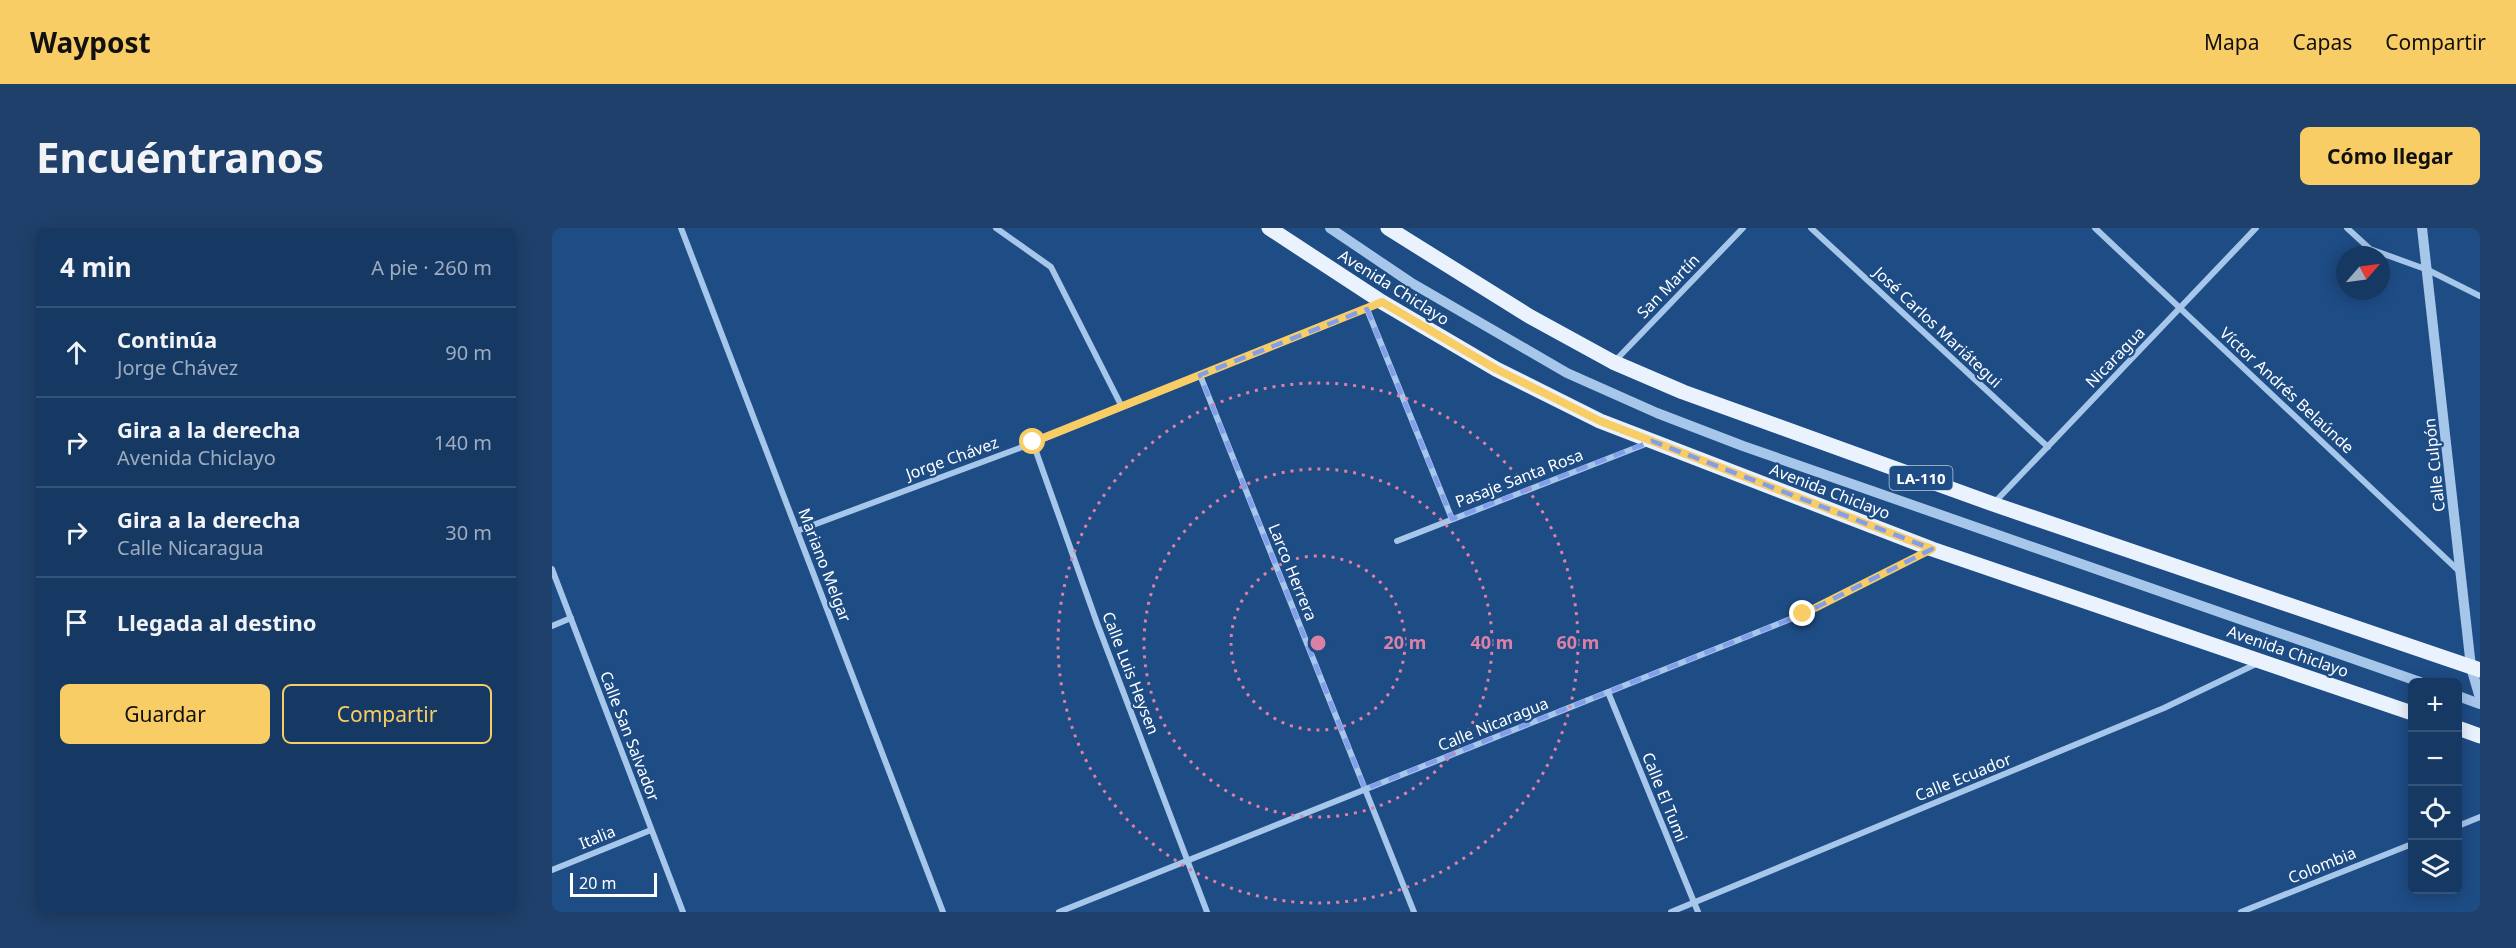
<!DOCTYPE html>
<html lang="es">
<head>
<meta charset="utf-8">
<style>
	body { margin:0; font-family:"Noto Sans",sans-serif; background:#1f406a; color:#f1f3f6 }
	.controls { position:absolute; right:18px; bottom:18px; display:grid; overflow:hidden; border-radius:9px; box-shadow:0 3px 15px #0003 }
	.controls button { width:54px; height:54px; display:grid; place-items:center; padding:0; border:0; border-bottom:2px solid #355378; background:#163964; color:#f1f3f6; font:30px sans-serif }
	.compass { position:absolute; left:1784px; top:18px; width:54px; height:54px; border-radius:50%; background:#163964; box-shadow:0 3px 15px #0003; rotate:62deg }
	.scale { position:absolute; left:18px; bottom:15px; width:87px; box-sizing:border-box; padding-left:6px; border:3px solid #fff; border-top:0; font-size:16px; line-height:21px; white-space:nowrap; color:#fff; -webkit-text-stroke:4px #1e4c85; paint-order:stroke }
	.stop { position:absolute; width:18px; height:18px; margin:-14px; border:4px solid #f9cd65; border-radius:50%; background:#fff }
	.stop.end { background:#f9cd65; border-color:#fff; box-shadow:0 2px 6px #0008 }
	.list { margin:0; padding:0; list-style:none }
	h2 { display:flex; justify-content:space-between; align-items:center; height:78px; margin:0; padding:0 24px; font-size:26px }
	h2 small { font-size:20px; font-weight:400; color:#9eacbf }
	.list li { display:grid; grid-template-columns:39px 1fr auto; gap:18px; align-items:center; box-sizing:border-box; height:90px; padding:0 24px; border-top:2px solid #355378 }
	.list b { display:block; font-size:22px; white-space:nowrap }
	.list p { margin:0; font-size:20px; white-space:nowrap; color:#9eacbf }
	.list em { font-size:20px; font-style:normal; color:#9eacbf }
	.actions { display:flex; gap:12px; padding:18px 24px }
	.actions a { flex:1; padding:14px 0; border:2px solid #f9cd65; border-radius:9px; text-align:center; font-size:21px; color:#f9cd65 }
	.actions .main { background:#f9cd65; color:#111 }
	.icon { flex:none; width:33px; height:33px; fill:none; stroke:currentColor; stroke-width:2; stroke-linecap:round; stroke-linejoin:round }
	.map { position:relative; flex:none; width:1928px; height:684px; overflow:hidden; border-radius:9px }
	header { display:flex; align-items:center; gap:36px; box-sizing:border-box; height:84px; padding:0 30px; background:#f9cd65; color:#111 }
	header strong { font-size:28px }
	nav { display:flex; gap:33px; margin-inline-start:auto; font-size:21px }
	.intro { display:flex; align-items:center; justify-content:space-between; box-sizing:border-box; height:144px; padding:0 36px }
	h1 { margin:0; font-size:42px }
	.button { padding:15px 27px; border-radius:9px; background:#f9cd65; color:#111; font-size:21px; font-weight:700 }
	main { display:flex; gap:36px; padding:0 36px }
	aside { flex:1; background:#163964; border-radius:9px; box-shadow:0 3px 15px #0003 }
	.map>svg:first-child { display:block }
</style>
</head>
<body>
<header>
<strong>Waypost</strong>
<nav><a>Mapa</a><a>Capas</a><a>Compartir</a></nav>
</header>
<div class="intro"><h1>Encuéntranos</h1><a class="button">Cómo llegar</a></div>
<main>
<aside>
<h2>4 min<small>A pie · 260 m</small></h2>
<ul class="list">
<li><svg class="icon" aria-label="ahead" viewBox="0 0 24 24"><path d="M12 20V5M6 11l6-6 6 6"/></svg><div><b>Continúa</b><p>Jorge Chávez</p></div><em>90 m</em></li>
<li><svg class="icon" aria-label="right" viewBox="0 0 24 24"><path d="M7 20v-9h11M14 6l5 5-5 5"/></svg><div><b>Gira a la derecha</b><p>Avenida Chiclayo</p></div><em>140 m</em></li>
<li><svg class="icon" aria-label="right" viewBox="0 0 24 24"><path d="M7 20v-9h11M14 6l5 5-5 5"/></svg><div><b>Gira a la derecha</b><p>Calle Nicaragua</p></div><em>30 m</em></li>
<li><svg class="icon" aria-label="arrive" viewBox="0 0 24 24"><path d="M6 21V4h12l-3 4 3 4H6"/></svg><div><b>Llegada al destino</b></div></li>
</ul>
<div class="actions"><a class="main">Guardar</a><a>Compartir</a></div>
</aside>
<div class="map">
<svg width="1928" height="684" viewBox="0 0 1928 684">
	<rect width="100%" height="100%" fill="#1e4c85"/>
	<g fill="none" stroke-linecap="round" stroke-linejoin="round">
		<!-- minor -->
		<g stroke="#a6c6ea" stroke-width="6">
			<path d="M129 0 391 684"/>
			<path d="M444 0 499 39 570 179"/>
			<path d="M1259 0 1496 219"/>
			<path d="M1543 0 1907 343"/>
			<path d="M1795 0 1818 21 1876 42 1928 68"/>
			<path d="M815 81 900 291"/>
			<path d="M1062 134 1191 0"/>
			<path d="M648 147 862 684"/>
			<path d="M481 215 545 395 655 684"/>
			<path d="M1442 275 1704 0"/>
			<path d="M245 303 481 215 828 75"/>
			<path d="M845 313 1096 215"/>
			<path d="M0 341 131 684"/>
			<path d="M0 398 19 390"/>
			<path d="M1056 464 1146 684"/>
			<path d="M1906 598 1928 589"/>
			<path d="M0 642 99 602"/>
			<path d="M507 684 1251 386 1376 323"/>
			<path d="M1119 684 1612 480 1706 435"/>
			<path d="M1689 684 1860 616"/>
		</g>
		<!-- tertiary -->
		<g stroke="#a6c6ea" stroke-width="10">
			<path d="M778 0 858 54 1015 145 1105 185 1191 218 1868 454"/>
			<path d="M1870 0 1919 439 1928 470"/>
			<path d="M1906 468 1928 476"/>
		</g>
		<!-- primary -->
		<g stroke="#eaf2fe" stroke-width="15">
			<path d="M717 0 830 74 944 141 1048 193 1380 321 1860 485"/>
			<path d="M836 0 977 88 1061 134 1131 164 1441 276 1928 442"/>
			<path d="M1906 500 1928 508"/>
		</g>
	</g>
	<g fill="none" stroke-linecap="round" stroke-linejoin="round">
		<!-- route -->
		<path stroke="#f9cd65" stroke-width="8" d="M481 214 830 74 944 141 1048 193 1380 321 1251 386"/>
	</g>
	<!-- marked area -->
	<path fill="none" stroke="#839eea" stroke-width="4.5" stroke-dasharray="12 8" stroke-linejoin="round" d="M815 81 900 291 1100 213 1380 321 1251 386 813 561 648 147Z"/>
	<!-- distance rings -->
	<g fill="none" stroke="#dd80a5" stroke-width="3" stroke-dasharray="3 6">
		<circle cx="766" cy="415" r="87"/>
		<circle cx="766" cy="415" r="174"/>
		<circle cx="766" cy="415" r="260"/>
	</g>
	<g text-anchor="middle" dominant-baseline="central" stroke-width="4.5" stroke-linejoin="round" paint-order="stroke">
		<!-- shield labels -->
		<rect fill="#1e4c85" stroke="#bcc9da" stroke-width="1.5" x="1337.5" y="238" width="63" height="24" rx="4.5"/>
		<g font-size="15" font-weight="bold" fill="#fff">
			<text x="1369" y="250">LA-110</text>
		</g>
		<!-- street labels -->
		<g font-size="16" fill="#fff" stroke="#1e4c85">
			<text transform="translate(1116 58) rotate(-46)">San Martín</text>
			<text transform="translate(842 59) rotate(32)">Avenida Chiclayo</text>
			<text transform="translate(1386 99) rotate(43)">José Carlos Mariátegui</text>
			<text transform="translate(1563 129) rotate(-46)">Nicaragua</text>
			<text transform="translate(1735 162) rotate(43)">Víctor Andrés Belaúnde</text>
			<text transform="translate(400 230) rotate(-20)">Jorge Chávez</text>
			<text transform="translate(1882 237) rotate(-96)">Calle Culpón</text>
			<text transform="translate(967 250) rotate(-21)">Pasaje Santa Rosa</text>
			<text transform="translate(1278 263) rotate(21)">Avenida Chiclayo</text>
			<text transform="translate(273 337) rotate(69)">Mariano Melgar</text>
			<text transform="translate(741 344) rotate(68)">Larco Herrera</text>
			<text transform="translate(1736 423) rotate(19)">Avenida Chiclayo</text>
			<text transform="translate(579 445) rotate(69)">Calle Luis Heysen</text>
			<text transform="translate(941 496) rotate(-22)">Calle Nicaragua</text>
			<text transform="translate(78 508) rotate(69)">Calle San Salvador</text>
			<text transform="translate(1411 549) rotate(-22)">Calle Ecuador</text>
			<text transform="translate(1113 569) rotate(68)">Calle El Tumi</text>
			<text transform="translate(45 609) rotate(-22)">Italia</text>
			<text transform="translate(1770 637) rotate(-22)">Colombia</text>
		</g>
	</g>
	<circle cx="766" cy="415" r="9" fill="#dd80a5" stroke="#1e4c85" stroke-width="3"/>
	<g font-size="18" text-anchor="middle" font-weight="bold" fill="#dd80a5" stroke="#1e4c85" stroke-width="4.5" stroke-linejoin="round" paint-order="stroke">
		<text x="853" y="421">20 m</text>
		<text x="940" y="421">40 m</text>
		<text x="1026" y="421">60 m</text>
	</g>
</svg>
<div class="controls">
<button>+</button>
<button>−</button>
<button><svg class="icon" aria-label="locate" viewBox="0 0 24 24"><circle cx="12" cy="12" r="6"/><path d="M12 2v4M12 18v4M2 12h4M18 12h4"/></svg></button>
<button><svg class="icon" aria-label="layers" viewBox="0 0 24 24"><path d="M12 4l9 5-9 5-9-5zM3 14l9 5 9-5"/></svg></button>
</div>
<svg class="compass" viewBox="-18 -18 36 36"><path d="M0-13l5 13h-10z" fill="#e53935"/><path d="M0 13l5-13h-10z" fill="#9eacbf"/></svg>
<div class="scale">20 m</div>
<div class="stop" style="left:481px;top:214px"></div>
<div class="stop end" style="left:1251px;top:386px"></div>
</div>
</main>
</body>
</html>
